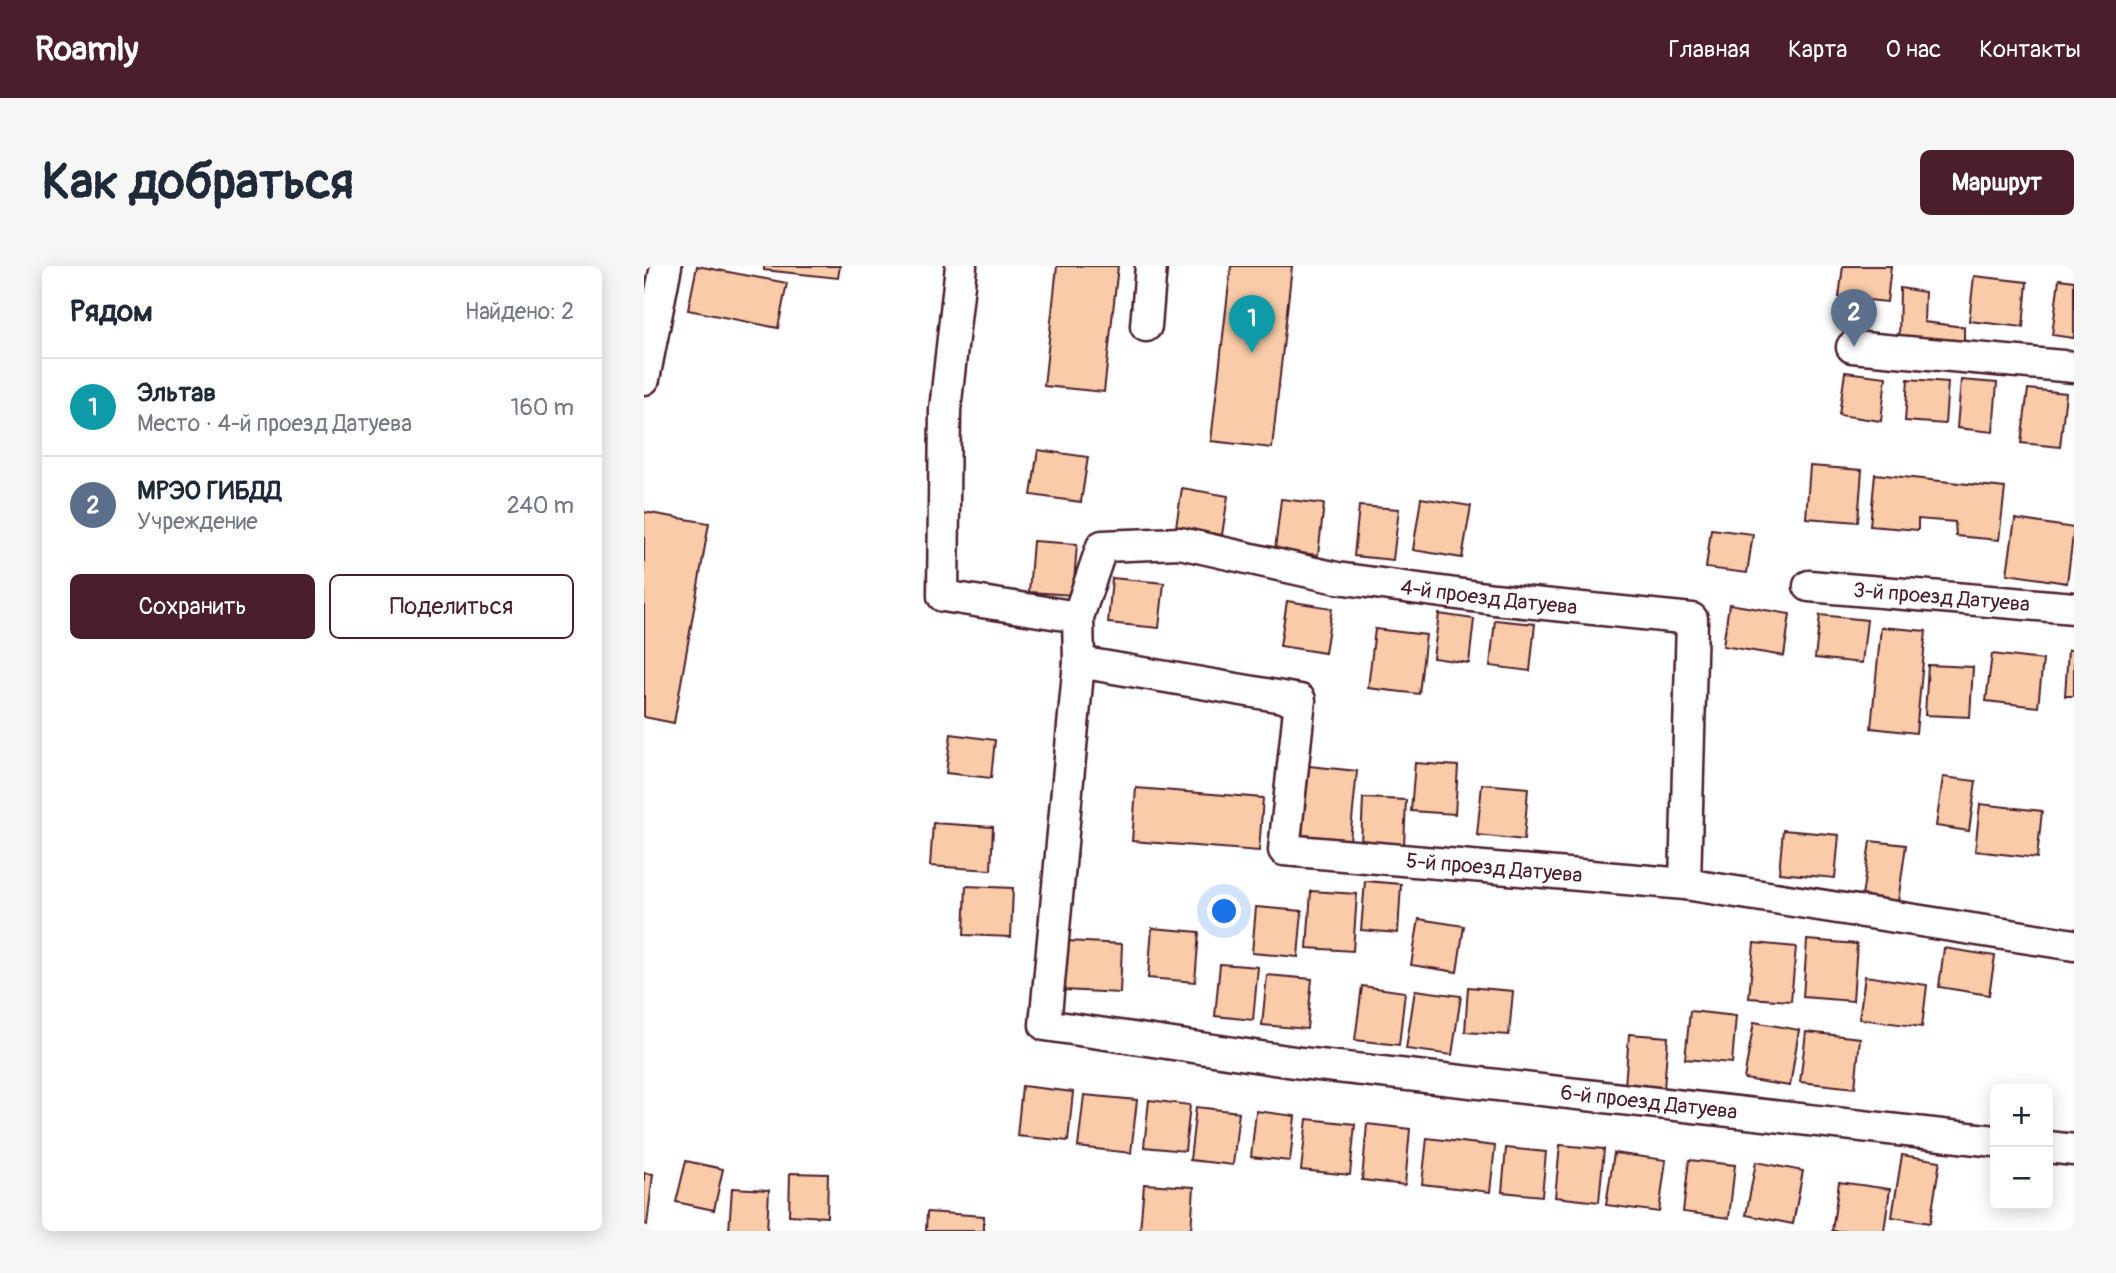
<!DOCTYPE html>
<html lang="ru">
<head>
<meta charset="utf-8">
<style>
	body { margin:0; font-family:Pangolin,sans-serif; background:#f6f6f7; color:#1f2937 }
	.controls { position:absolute; right:21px; bottom:21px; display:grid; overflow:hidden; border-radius:10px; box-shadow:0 4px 18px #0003 }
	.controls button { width:63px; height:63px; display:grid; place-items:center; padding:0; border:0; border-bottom:2px solid #e0e1e3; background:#fff; color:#1f2937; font:35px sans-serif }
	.you { position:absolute; left:581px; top:646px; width:24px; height:24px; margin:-18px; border:5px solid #fff; border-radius:50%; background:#1a73e8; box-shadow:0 0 0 10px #1a73e833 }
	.badge { display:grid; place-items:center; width:46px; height:46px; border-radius:50%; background:#4a1f2b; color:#fff; font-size:23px; font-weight:700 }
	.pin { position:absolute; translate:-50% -58px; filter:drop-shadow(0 2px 4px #0008) }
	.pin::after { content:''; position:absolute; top:37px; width:24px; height:21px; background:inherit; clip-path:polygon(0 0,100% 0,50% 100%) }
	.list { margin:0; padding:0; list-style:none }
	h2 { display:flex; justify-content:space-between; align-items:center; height:91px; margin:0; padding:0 28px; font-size:30px }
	h2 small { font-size:23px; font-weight:400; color:#747a83 }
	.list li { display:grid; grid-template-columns:46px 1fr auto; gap:21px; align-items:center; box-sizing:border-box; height:98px; padding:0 28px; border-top:2px solid #e0e1e3 }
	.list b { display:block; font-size:26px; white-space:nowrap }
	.list p { margin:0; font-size:23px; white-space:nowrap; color:#747a83 }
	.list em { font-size:23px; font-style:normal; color:#747a83 }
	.actions { display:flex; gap:14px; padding:21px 28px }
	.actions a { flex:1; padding:16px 0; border:2px solid #4a1f2b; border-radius:10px; text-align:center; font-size:24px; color:#4a1f2b }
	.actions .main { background:#4a1f2b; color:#fff }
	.map { position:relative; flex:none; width:1430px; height:965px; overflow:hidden; border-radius:10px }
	header { display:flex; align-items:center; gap:42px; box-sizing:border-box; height:98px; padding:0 35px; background:#4a1f2b; color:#fff }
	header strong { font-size:33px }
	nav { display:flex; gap:38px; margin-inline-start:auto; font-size:24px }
	.intro { display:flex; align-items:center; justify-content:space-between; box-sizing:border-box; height:168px; padding:0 42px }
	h1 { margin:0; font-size:49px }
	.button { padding:18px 32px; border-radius:10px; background:#4a1f2b; color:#fff; font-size:24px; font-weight:700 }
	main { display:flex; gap:42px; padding:0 42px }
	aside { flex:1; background:#fff; border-radius:10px; box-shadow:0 4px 18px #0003 }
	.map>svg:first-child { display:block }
</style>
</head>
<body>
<header>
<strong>Roamly</strong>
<nav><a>Главная</a><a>Карта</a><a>О нас</a><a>Контакты</a></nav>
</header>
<div class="intro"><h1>Как добраться</h1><a class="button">Маршрут</a></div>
<main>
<aside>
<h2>Рядом<small>Найдено: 2</small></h2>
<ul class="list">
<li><span class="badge" style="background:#0f9aa8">1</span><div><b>Эльтав</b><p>Место · 4-й проезд Датуева</p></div><em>160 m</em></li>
<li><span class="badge" style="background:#5c6f8a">2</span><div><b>МРЭО ГИБДД</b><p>Учреждение</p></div><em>240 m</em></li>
</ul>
<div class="actions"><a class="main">Сохранить</a><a>Поделиться</a></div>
</aside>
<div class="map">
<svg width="1430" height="965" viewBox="0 0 1430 965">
	<rect width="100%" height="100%" fill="#fff"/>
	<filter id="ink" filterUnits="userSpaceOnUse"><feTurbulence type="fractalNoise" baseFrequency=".0143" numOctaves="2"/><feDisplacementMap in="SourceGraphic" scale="14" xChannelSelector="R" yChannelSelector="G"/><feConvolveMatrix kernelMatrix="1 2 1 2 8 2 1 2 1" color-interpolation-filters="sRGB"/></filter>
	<g filter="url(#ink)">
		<!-- building -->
		<g fill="#f9cba8" stroke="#4a1f2b" stroke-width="2">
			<path d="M53 0 143 17 134 62 44 44Z"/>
			<path d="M120 0H196L194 12 120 4Z"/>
			<path d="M413 0H474L460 126 400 120Z"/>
			<path d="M587 0H648L628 182 567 175Z"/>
			<path d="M1199 0H1247L1243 36 1195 31Z"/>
			<path d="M1330 10 1383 16 1379 61 1325 55Z"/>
			<path d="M1415 13 1430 15V72L1408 69Z"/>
			<path d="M1256 22 1281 26 1280 56 1320 61V84L1255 77Z"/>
			<path d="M1201 106 1242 111 1237 155 1195 149Z"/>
			<path d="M1264 113 1304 116 1301 158 1261 155Z"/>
			<path d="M1317 114 1353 117 1349 166 1313 162Z"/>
			<path d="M1384 123 1422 127 1416 181 1377 177Z"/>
			<path d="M394 184 444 191 437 236 387 229Z"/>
			<path d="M1166 200 1218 204 1214 256 1162 252Z"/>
			<path d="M1231 208 1361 222 1355 274 1312 270 1311 256 1274 253V264L1226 260Z"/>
			<path d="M538 222 584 230 578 269 532 261Z"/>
			<path d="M777 232 827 240 818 292 769 284Z"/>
			<path d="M637 233 680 238 674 289 631 284Z"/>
			<path d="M715 240 755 243 749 294 710 290Z"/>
			<path d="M0 246 65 257 30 457 0 451Z"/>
			<path d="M1371 253 1430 262 1423 317 1363 308Z"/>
			<path d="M1067 263 1109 268 1103 307 1062 302Z"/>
			<path d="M389 275 433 278 429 329 385 326Z"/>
			<path d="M468 312 520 317 515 362 464 357Z"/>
			<path d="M643 335 688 342 681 387 636 380Z"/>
			<path d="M1085 338 1146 348 1140 390 1079 380Z"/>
			<path d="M795 348 830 353 825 397 789 392Z"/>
			<path d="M1176 349 1223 354 1218 397 1171 392Z"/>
			<path d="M851 354 891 358 886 405 846 400Z"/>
			<path d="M1237 361 1282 365 1272 467 1227 462Z"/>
			<path d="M731 363 782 369 775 428 724 422Z"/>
			<path d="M1424 384H1430V430H1421Z"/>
			<path d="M1348 388 1399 394 1394 441 1342 435Z"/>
			<path d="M1284 399 1329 401 1326 451 1281 449Z"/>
			<path d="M307 468 351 474 347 512 302 507Z"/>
			<path d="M771 497 814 500 811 548 767 545Z"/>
			<path d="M665 500 713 505 706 574 658 569Z"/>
			<path d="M1299 511 1332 515 1325 565 1292 560Z"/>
			<path d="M838 518 884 522 880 574 833 569Z"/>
			<path d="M492 522 619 532 615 585 488 575Z"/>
			<path d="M719 532 762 534 760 580 717 578Z"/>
			<path d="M1336 538 1398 545 1393 592 1331 585Z"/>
			<path d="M289 557 349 561 347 604 286 600Z"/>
			<path d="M1139 564 1195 569 1191 612 1135 607Z"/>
			<path d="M1226 575 1262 579 1254 636 1218 631Z"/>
			<path d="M721 615 757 618 754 667 717 664Z"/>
			<path d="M322 620 369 622 367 671 320 669Z"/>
			<path d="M667 625 713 628 709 685 663 682Z"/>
			<path d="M612 641 658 645 654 691 608 687Z"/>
			<path d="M775 653 820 660 813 706 767 699Z"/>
			<path d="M508 662 555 666 551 716 504 712Z"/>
			<path d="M1163 674 1213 678 1209 735 1159 731Z"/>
			<path d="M423 675 478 678 476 727 420 724Z"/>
			<path d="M1110 677 1152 681 1147 735 1105 732Z"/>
			<path d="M1300 682 1351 690 1345 729 1295 721Z"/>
			<path d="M576 698 614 701 609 754 571 750Z"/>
			<path d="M623 709 668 713 663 763 618 759Z"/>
			<path d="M1221 710 1283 719 1278 761 1215 753Z"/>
			<path d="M718 720 761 726 755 779 711 774Z"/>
			<path d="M824 721 869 725 865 769 821 766Z"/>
			<path d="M771 724 817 730 808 789 762 783Z"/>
			<path d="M1046 745 1092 750 1088 797 1041 793Z"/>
			<path d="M1110 756 1155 764 1146 820 1100 813Z"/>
			<path d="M1162 766 1216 772 1211 822 1156 816Z"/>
			<path d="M985 768 1024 771 1020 823 981 820Z"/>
			<path d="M378 820 429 826 424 875 373 870Z"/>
			<path d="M440 829 493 834 487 887 434 881Z"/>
			<path d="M505 834 546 839 541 885 500 881Z"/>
			<path d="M552 841 595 846 589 899 546 894Z"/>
			<path d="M612 845 651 850 646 895 607 891Z"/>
			<path d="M663 853 711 858 706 909 657 904Z"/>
			<path d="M723 858 766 863 761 919 718 914Z"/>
			<path d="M783 872 851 880 846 926 778 918Z"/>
			<path d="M916 879 960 883 955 936 911 931Z"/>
			<path d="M862 882 902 886 898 930 858 926Z"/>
			<path d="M970 887 1022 894 1015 946 962 939Z"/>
			<path d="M1258 889 1296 895 1286 957 1248 951Z"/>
			<path d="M1045 894 1091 899 1085 952 1039 946Z"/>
			<path d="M42 895 79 903 70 944 32 936Z"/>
			<path d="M1112 896 1159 905 1149 958 1102 949Z"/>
			<path d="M0 907 9 908 3 959 0 958Z"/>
			<path d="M146 907 184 908 183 951 145 949Z"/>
			<path d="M1195 916 1246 923 1240 965H1188Z"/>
			<path d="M500 918 550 921 547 965H496Z"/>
			<path d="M88 922 125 924 123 965H85Z"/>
			<path d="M283 946 340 950V965H282Z"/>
		</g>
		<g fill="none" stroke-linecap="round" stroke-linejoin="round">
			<defs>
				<g id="minor">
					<path id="s1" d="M317 0 301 144 299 330 434 351 435 396 401 759 657 797 1351 875"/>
					<path d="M502 60 507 0"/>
					<path d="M1208 81 1430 101"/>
					<path d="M0 113 22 0"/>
					<path id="s2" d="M1165 320 1430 342"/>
					<path id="s3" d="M434 351 458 280 536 277 693 312 850 333 1048 353 1041 618"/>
					<path id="s4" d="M435 396 656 434 640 584 1041 618 1430 679"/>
					<path d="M1404 881 1430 884"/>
				</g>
			</defs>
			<!-- minor casing -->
			<use href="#minor" stroke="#4a1f2b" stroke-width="35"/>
			<!-- minor -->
			<use href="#minor" stroke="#fff" stroke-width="30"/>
		</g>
	</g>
	<g text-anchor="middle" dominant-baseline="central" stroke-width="5" stroke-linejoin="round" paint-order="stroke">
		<!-- street labels -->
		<g font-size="21" fill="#4a1f2b" stroke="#fff">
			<text stroke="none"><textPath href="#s3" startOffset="467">4-й проезд Датуева</textPath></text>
			<text stroke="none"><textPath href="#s2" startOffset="133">3-й проезд Датуева</textPath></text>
			<text stroke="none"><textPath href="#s4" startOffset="586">5-й проезд Датуева</textPath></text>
			<text stroke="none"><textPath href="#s1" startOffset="1486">6-й проезд Датуева</textPath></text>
		</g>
	</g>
</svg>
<div class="controls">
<button>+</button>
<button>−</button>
</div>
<div class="you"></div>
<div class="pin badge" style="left:608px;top:87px;background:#0f9aa8">1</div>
<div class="pin badge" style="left:1210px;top:81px;background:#5c6f8a">2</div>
</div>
</main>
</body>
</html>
